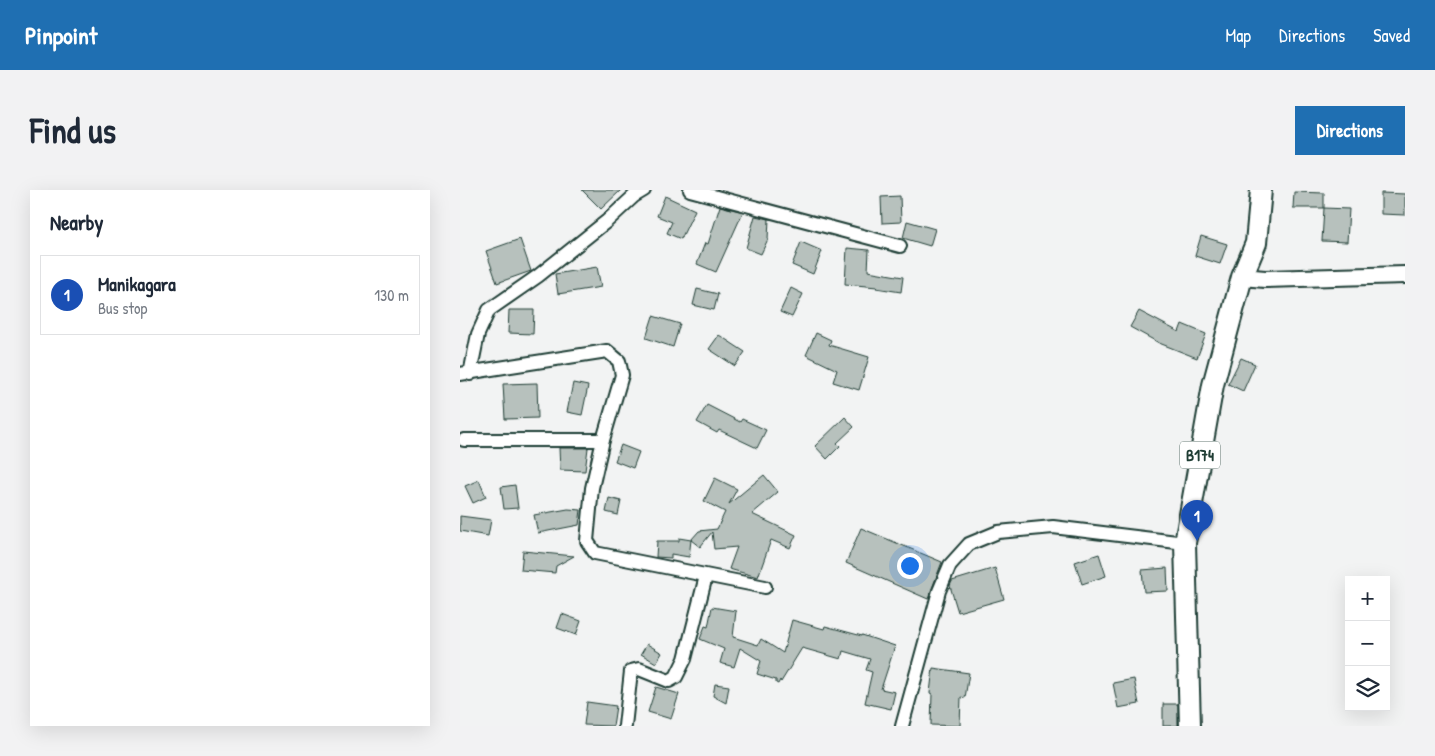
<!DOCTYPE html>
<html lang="en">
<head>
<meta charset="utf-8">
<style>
	body { margin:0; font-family:"Patrick Hand",sans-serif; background:#f2f2f3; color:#1f2937 }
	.controls { position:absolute; right:15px; bottom:15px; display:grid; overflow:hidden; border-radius:0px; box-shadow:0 5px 20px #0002 }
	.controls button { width:45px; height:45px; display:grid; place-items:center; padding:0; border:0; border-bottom:1px solid #e0e1e3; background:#fff; color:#1f2937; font:25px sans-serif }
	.you { position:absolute; left:449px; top:375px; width:18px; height:18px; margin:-12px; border:4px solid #fff; border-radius:50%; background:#1a73e8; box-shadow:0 0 0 8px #1a73e833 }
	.badge { display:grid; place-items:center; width:32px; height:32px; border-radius:50%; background:#1f6fb2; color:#fff; font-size:16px; font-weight:700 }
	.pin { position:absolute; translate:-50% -41px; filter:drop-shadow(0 1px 2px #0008) }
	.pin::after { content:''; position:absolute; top:26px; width:18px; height:15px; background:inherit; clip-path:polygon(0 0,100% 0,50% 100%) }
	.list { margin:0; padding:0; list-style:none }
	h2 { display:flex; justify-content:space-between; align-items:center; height:65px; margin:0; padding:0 20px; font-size:21px }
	h2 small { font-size:16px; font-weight:400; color:#747a83 }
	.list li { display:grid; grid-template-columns:32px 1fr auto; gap:15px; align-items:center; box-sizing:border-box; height:80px; margin:0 10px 10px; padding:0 10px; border:1px solid #e0e1e3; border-radius:0px }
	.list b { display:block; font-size:19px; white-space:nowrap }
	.list p { margin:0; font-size:16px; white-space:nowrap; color:#747a83 }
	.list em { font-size:16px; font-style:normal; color:#747a83 }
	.icon { flex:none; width:28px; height:28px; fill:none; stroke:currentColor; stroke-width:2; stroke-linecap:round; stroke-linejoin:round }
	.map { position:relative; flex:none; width:945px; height:536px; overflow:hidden; border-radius:0px }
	header { display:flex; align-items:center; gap:30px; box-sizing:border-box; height:70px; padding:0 25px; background:#1f6fb2; color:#fff }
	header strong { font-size:24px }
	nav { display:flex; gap:28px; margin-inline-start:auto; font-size:18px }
	.intro { display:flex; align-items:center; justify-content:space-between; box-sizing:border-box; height:120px; padding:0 30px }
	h1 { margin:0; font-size:35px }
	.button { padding:12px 22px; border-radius:0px; background:#1f6fb2; color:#fff; font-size:18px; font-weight:700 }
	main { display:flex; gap:30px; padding:0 30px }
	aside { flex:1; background:#fff; border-radius:0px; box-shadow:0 5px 20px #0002 }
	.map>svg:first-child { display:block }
</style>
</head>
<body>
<header>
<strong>Pinpoint</strong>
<nav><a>Map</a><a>Directions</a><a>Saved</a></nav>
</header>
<div class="intro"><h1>Find us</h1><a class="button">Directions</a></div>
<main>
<aside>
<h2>Nearby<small></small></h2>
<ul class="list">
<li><span class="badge" style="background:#1a4fb4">1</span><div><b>Manikagara</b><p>Bus stop</p></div><em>130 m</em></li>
</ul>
</aside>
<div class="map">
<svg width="945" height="536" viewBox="0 0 945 536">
	<rect width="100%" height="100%" fill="#f2f3f3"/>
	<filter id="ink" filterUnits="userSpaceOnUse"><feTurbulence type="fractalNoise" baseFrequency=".02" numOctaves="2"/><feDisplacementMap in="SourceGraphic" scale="10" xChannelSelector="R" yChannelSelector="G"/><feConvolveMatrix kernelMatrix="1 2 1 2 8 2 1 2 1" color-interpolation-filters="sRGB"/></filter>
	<g filter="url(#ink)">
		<!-- building -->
		<g fill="#b7c1bd" stroke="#1f3d34">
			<path d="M122 0H161L141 19Z"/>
			<path d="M834 2 864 3V18H833Z"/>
			<path d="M921 3 945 4V25L921 24Z"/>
			<path d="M205 6 235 20 221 49 207 43 212 32 197 26Z"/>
			<path d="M440 6 441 32 422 33 421 7Z"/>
			<path d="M260 16 283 22 256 82 237 74 245 53 248 54Z"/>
			<path d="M864 18 889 19 887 52 862 51Z"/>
			<path d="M295 26 309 29 308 49 301 64 286 58Z"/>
			<path d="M447 31 475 39 470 56 443 48Z"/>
			<path d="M741 46 767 54 760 74 735 66Z"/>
			<path d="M60 49 71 81 37 93 26 61Z"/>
			<path d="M341 52 362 61 353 84 332 75Z"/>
			<path d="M387 58 409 60 408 81 443 87 441 102 416 98 417 97 385 94Z"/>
			<path d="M137 77 141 97 98 104 95 84Z"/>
			<path d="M331 98 343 104 332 127 320 122Z"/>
			<path d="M237 99 258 104 254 120 233 115Z"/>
			<path d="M49 120H74L73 144 48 143Z"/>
			<path d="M679 121 719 142 722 134 746 144 737 168 699 153 670 137Z"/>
			<path d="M193 126 220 134 213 157 186 148Z"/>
			<path d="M356 143 371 150 369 155 409 167 399 200 373 192 377 180 346 165Z"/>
			<path d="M259 145 285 162 275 176 249 159Z"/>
			<path d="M781 168 795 174 783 201 768 194Z"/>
			<path d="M77 193 78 228 45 229 43 194Z"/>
			<path d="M113 193 128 196 122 225 107 222Z"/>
			<path d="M247 215 280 232 282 229 306 240 297 258 259 240 257 243 237 232Z"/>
			<path d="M385 227 394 237 377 253 380 256 367 269 355 256Z"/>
			<path d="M161 255 179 262 173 278 155 271Z"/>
			<path d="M99 258H128L125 281 100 280Z"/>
			<path d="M304 285 318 302 292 324 336 345 330 358 311 350 298 387 269 379 277 357 254 359 252 342 240 357 231 350 239 341 257 339 265 322 244 311 255 288 277 299 269 314Z"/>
			<path d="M19 290 26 307 13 313 5 296Z"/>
			<path d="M55 295 58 318 44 319 41 297Z"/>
			<path d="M149 308 161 311 158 325 146 322Z"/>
			<path d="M108 319 121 320 119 335 78 343 74 325Z"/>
			<path d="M0 326 31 330 28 346 0 341Z"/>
			<path d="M401 338 482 372 468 409 386 373Z"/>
			<path d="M219 348 231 350 229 367 211 364V368L196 367 197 351H219Z"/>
			<path d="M63 361 114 366 96 376 95 383 61 380Z"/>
			<path d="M639 364 646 386 622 394 615 372Z"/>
			<path d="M535 378 544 409 498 422 490 396 492 391Z"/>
			<path d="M707 378 708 401 684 402 682 380Z"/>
			<path d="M252 417 276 421 273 447 298 455 301 449 323 463 332 430 364 439 365 436 402 446V445L435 456 421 499 435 502 431 519 405 513 412 482 406 480 410 469 383 461 381 469 342 458 321 492 320 490 318 494 316 493V490L297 484 301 471 280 458 274 477 260 473 264 459 240 449 245 436 248 437Z"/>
			<path d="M102 424 121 431 116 445 97 438Z"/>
			<path d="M187 454 202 463 196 473 181 464Z"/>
			<path d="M473 478 509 483 505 508 501 507 500 536 471 535 472 504 470 503Z"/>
			<path d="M674 489 679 514 658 518 653 493Z"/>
			<path d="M255 494 269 496 266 513 253 506Z"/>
			<path d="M196 497 219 504 211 529 188 522Z"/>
			<path d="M127 512 156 516 153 536 124 535Z"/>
			<rect x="703" y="514" width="15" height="22"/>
		</g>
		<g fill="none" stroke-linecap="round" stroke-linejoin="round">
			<defs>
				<g id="minor">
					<path d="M230 0 440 56"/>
					<path d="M0 184 147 161 159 171 162 185 143 250 132 298 127 351 135 363 305 397"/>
					<path d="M10 184 18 144 29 120 78 86 147 31 174 6 184 0"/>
					<path d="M4 250H143"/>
					<path d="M165 536 171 481 179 479 209 491 216 487 225 469 246 386"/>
					<path d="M442 536 479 401 490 375 509 354 538 342 593 337 725 353"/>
				</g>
				<path id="tertiary" d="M782 87 805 89 945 85"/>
				<path id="primary" d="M730 536 725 353 753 195 782 87 796 53 801 0"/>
			</defs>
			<!-- minor casing -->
			<use href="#minor" stroke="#1f3d34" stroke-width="16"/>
			<!-- tertiary casing -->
			<use href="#tertiary" stroke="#1f3d34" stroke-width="20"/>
			<!-- primary casing -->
			<use href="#primary" stroke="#1f3d34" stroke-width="24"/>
			<!-- minor -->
			<use href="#minor" stroke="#fff" stroke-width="12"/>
			<!-- tertiary -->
			<use href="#tertiary" stroke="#fff" stroke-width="16"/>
			<!-- primary -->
			<use href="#primary" stroke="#fff" stroke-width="20"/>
		</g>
	</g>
	<g text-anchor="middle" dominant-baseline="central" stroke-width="5" stroke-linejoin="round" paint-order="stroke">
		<!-- shield labels -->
		<rect fill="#fff" stroke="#627771" stroke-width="1" x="720" y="251.5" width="40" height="27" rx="4"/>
		<g font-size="16" font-weight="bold" fill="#1f3d34">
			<text x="740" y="265">B174</text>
		</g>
	</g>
</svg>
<div class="controls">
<button>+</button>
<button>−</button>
<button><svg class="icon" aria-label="layers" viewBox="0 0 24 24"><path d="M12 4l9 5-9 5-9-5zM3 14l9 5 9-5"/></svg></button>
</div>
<div class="you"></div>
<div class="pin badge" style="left:737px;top:351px;background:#1a4fb4">1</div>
</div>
</main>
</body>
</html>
